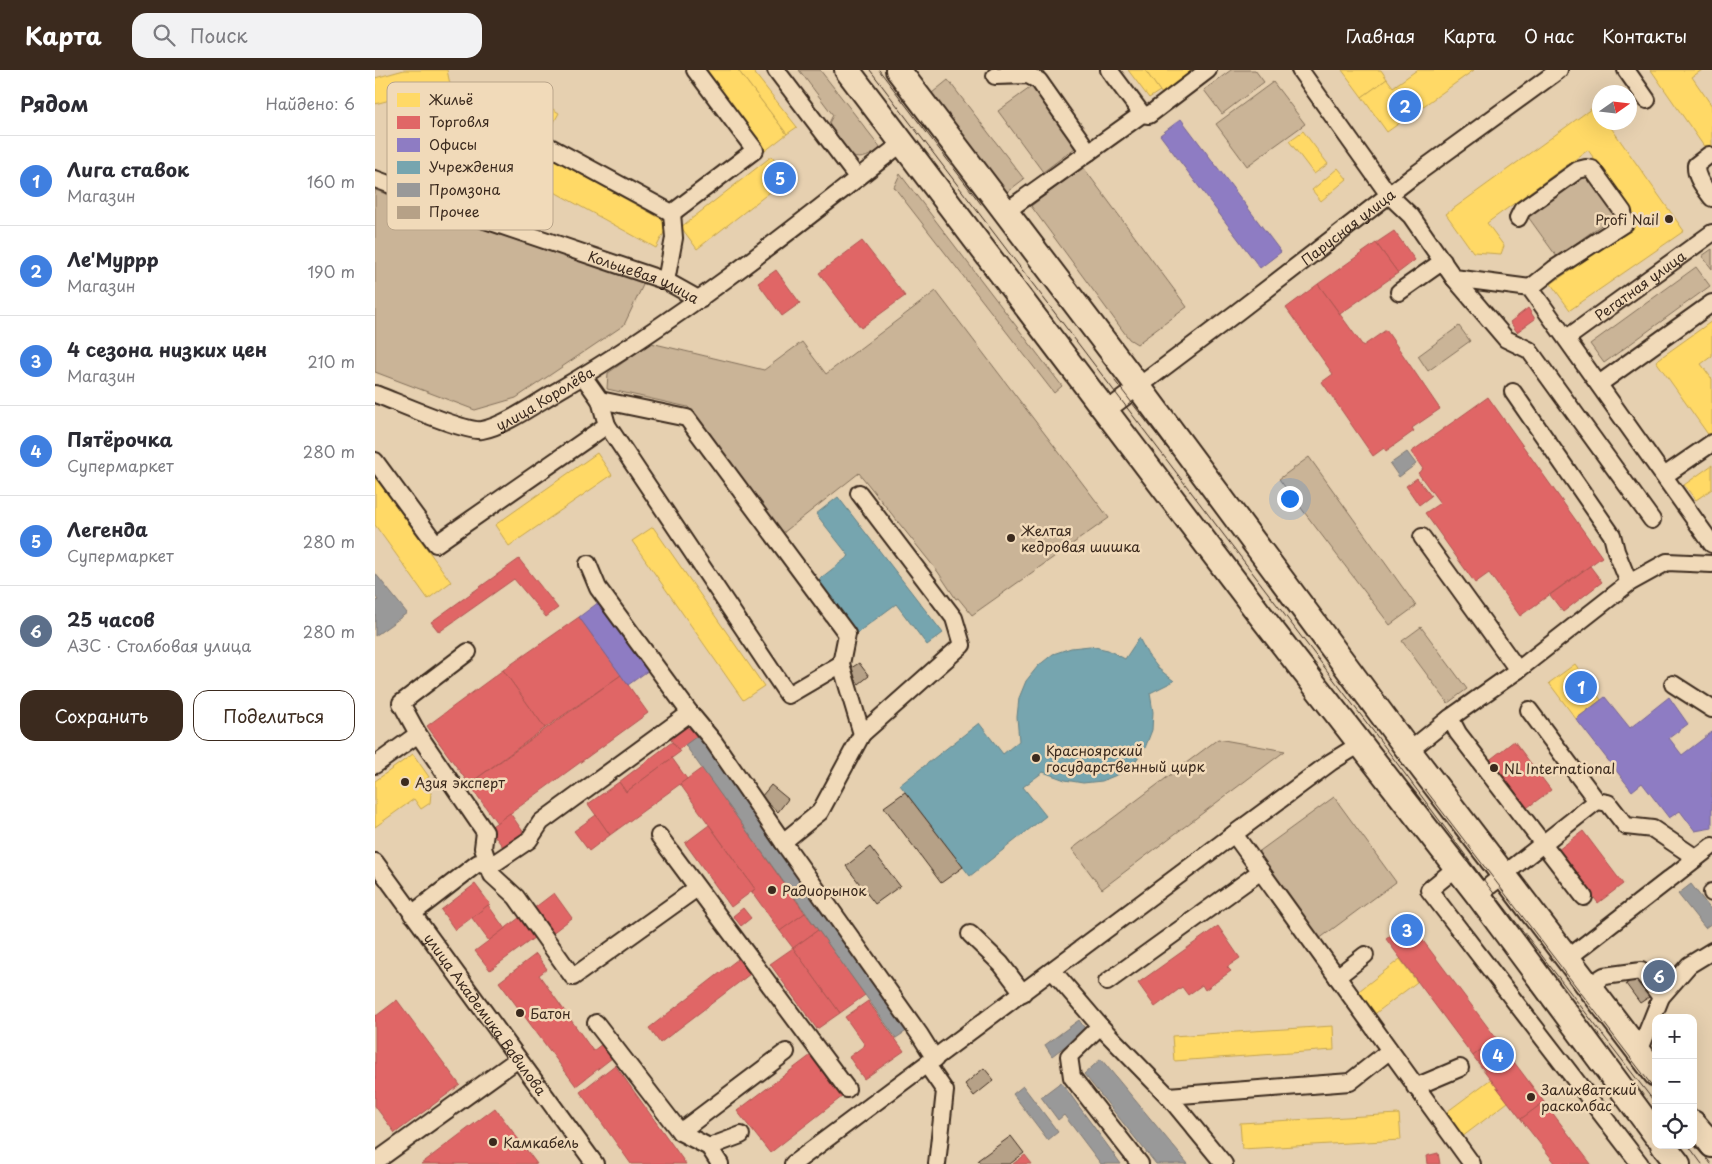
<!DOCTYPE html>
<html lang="ru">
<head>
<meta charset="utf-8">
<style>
	body { margin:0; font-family:"Playpen Sans",sans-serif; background:#f2f2f3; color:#2b2b33 }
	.controls { position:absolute; right:15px; bottom:15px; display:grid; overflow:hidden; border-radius:10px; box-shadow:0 5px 20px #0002 }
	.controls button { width:45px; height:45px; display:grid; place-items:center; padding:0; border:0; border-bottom:1px solid #e1e1e2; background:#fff; color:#2b2b33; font:25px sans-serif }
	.compass { position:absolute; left:1217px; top:15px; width:45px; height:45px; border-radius:50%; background:#fff; box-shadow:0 5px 20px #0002; rotate:76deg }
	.you { position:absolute; left:914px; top:428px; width:18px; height:18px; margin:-12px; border:4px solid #fff; border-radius:50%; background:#1a73e8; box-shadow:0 0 0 8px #1a73e833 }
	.badge { display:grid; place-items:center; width:32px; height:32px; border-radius:50%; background:#3b2a1e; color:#fff; font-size:16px; font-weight:700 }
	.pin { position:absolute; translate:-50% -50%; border:2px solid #fff; box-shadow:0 1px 5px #0006 }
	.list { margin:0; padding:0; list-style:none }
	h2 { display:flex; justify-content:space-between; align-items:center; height:65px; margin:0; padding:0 20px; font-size:21px }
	h2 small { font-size:16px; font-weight:400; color:#7c7c81 }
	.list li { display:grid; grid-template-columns:32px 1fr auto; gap:15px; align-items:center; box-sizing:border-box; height:90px; padding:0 20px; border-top:1px solid #e1e1e2 }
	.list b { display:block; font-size:19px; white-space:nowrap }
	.list p { margin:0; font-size:16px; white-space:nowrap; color:#7c7c81 }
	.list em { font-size:16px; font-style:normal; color:#7c7c81 }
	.actions { display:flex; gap:10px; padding:15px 20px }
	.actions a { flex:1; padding:11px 0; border:1px solid #3b2a1e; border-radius:15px; text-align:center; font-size:18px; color:#3b2a1e }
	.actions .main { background:#3b2a1e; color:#fff }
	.icon { flex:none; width:28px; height:28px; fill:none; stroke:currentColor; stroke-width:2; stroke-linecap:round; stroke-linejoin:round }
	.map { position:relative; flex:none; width:1337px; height:1094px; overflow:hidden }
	header { display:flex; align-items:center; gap:30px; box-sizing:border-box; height:70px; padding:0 25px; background:#3b2a1e; color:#fff }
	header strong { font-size:24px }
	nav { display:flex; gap:28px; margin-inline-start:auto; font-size:18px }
	.search { width:350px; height:45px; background:#f2f2f3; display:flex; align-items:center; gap:12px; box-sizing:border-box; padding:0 18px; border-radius:15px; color:#7c7c81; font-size:19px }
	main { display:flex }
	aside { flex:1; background:#fff }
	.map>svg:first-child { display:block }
</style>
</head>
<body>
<header>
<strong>Карта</strong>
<div class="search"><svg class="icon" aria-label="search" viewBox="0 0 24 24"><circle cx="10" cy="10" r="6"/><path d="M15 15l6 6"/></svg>Поиск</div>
<nav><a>Главная</a><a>Карта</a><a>О нас</a><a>Контакты</a></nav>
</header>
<main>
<aside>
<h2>Рядом<small>Найдено: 6</small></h2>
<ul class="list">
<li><span class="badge" style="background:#3f7fe0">1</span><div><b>Лига ставок</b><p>Магазин</p></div><em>160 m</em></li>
<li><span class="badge" style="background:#3f7fe0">2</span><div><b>Ле'Муррр</b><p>Магазин</p></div><em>190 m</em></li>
<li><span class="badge" style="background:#3f7fe0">3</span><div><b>4 сезона низких цен</b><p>Магазин</p></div><em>210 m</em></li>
<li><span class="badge" style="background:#3f7fe0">4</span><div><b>Пятёрочка</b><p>Супермаркет</p></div><em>280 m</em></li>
<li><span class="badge" style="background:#3f7fe0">5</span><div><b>Легенда</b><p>Супермаркет</p></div><em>280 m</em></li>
<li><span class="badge" style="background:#5c6f8a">6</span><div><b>25 часов</b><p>АЗС · Столбовая улица</p></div><em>280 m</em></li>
</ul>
<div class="actions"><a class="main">Сохранить</a><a>Поделиться</a></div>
</aside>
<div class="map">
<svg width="1337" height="1094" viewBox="0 0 1337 1094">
	<rect width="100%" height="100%" fill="#e6d0b0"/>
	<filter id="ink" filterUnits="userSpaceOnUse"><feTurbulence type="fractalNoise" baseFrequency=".02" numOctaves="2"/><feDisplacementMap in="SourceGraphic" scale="10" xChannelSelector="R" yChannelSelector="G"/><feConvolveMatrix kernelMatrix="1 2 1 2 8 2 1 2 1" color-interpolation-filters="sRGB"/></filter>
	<g filter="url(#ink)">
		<!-- green -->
		<g fill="#cab497" stroke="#826f5a">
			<path d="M424 0H445L506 78C476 101 470 80 452 57L458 45Z"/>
			<path d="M856 0H880L889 12 847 44 829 20Z"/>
			<path d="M573 10 649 109 632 122 557 23Z"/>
			<path d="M898 12 930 54 872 96 841 54Z"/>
			<path d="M659 15 704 75 668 102 623 41Z"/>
			<path d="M708 97 812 237 762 274 754 269 656 136Z"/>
			<path d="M1209 102 1240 145 1182 187 1151 144Z"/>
			<path d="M525 104 687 316 679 323 519 117Z"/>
			<path d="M0 120 269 213 249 255 141 328 100 340 0 302Z"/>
			<path d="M1337 179V199L1327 186Z"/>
			<path d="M1321 197 1335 216 1229 293 1215 274Z"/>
			<path d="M561 221 734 448 597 545 583 528 581 529 563 502 484 403 408 463 313 337 232 319 233 303 276 273 389 300 427 272 451 304Z"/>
			<path d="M1084 256 1095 271 1053 301 1043 286Z"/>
			<path d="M934 387 1041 536 1015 555 904 409Z"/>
			<path d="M1046 557 1092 619 1073 633 1027 571Z"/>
			<path d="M843 669 910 681 727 819 697 779Z"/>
			<path d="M959 727 1021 812 944 869 882 783Z"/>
		</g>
		<!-- homes -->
		<g fill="#ffd966" stroke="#c4a450">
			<path d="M29 0H72L75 14 0 34V8Z"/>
			<path d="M328 0H363L412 64 390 81Z"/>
			<path d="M363 0H377L422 57 412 64Z"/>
			<path d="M753 0H770L785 21 774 28Z"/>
			<path d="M770 0H821L787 24Z"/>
			<path d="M967 0H1006L1012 9 987 27Z"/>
			<path d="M1042 0H1099L1012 62 987 27 1012 9 1018 17Z"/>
			<path d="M1276 0H1327L1317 7 1337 36V88Z"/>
			<path d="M171 35 184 43 178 54 164 47Z"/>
			<path d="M1220 36 1224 42V52H1232L1309 161 1195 240 1176 214 1264 152 1213 80 1112 153 1129 176 1126 184 1098 182 1071 144Z"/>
			<path d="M928 61 953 94 939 104 914 71Z"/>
			<path d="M158 78 294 153 281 178 145 103Z"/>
			<path d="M397 86 413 108 322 179 306 157Z"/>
			<path d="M963 98 972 109 946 131 937 120Z"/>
			<path d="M1337 251V286L1326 294 1337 309V370L1281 291Z"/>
			<path d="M222 383 237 405 134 476 120 455Z"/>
			<path d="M1337 395V419L1321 430 1309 415Z"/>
			<path d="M0 407 76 512 53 529 0 455Z"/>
			<path d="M278 457 389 616 368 630 257 471Z"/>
			<path d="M1200 594 1226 630 1201 649 1174 613Z"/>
			<path d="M38 684 54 707 48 712 56 723 55 733 46 739 39 729 0 757V711Z"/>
			<path d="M1025 889 1042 912 997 946 980 924Z"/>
			<path d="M958 956 959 980 799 991 797 966Z"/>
			<path d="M1116 1009 1133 1032 1087 1067 1069 1044Z"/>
			<path d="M1024 1044 1026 1070 867 1079 865 1053Z"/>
		</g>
		<!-- shops -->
		<g fill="#e06666" stroke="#ae5450">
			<path d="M1019 161 1040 190 1023 203 1001 173Z"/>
			<path d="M487 171 530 226 486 258 444 203Z"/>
			<path d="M1001 173 1023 203 965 244 943 214Z"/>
			<path d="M401 200 425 233 407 246 383 213Z"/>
			<path d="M943 214 988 276 1011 260 1065 339 1037 358 1039 361 1011 381 1009 378 998 386 947 312 958 304 911 238Z"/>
			<path d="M1153 238 1160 249 1142 262 1135 252Z"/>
			<path d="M1113 327 1227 487 1145 546 1114 503 1100 513 1050 443 1065 433 1043 403 1048 399 1036 382Z"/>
			<path d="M1042 408 1056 426 1044 435 1031 416Z"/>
			<path d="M144 489 183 538 171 547 139 509 64 562 56 552Z"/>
			<path d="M1215 496 1227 512 1188 542 1175 525Z"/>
			<path d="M204 547 246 605 170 658 128 600Z"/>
			<path d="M128 600 170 658 94 714 52 656Z"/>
			<path d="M246 605 273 643 122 753 94 714Z"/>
			<path d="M309 656 325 664 303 680 294 667Z"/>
			<path d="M1139 671 1176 720 1149 740 1112 692Z"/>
			<path d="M297 672 305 682 251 722 244 712Z"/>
			<path d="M297 688 312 709 235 765 213 734 244 712 251 722Z"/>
			<path d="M327 698 430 843 405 861 377 822 380 819 305 714Z"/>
			<path d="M135 743 149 763 128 777 114 758Z"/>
			<path d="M221 745 235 765 214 781 199 761Z"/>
			<path d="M334 755 380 819 356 837 310 773Z"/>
			<path d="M1208 761 1248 814 1223 833 1183 780Z"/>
			<path d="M100 814 115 834 80 860 66 840Z"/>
			<path d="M179 823 197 848 176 864 158 839Z"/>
			<path d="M113 835 130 859 114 871 97 848Z"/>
			<path d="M368 838 376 848 366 856 358 846Z"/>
			<path d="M430 843 443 860 418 878 405 861Z"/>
			<path d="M148 845 163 865 115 900 100 881Z"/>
			<path d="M1034 852 1121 968 1098 986 1011 869Z"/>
			<path d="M843 856 865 888 852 897 856 901 830 920 827 915 813 925 807 917 780 937 763 913Z"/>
			<path d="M443 860 490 925 465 943 418 878Z"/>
			<path d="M418 878 465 943 442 959 395 894Z"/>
			<path d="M161 884 172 899 164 905 218 981 227 974 237 988 201 1016 124 912Z"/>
			<path d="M363 889 375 904 285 973 274 958Z"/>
			<path d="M1285 897 1293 908 1283 915 1276 904Z"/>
			<path d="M22 930 85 1015 20 1063 0 1036V944L1 946Z"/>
			<path d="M493 931 529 981 489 1009 474 987 490 975 470 947Z"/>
			<path d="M1121 968 1169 1032 1146 1049 1098 986Z"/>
			<path d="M436 985 468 1026 395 1083 362 1041Z"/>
			<path d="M240 995 311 1094H256L205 1022Z"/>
			<path d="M1169 1032 1173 1037 1216 1094H1181L1151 1056 1146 1049Z"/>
			<path d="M120 1038 162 1094H46Z"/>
			<path d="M1063 1083 1065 1094H1052L1051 1086Z"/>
			<path d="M650 1085 657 1094H638Z"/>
		</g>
		<!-- offices -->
		<g fill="#8e7cc3" stroke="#756392">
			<path d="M806 49 906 182 885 198 785 65Z"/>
			<path d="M224 532 274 600 253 615 204 547Z"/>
			<path d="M1230 627 1255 658 1294 627 1313 654 1294 668 1307 685 1337 662V758L1320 761 1305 741 1294 748 1267 713 1257 721 1201 649Z"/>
		</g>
		<!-- public -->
		<g fill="#76a5af" stroke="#648084">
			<path d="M463 427 568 563 552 575 521 534 482 563 442 511 474 486 441 444Z"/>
			<path d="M764 568 773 585 784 599 799 611 775 623 778 642 777 660 770 678 759 693 744 704 727 711 708 713 690 710 668 702 648 717 671 746 595 806 525 715 604 653 628 684 644 671 642 647 644 628 651 611 663 596 678 584 696 578 715 576 733 580 750 589Z"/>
		</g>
		<!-- industry -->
		<g fill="#999" stroke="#7d7874">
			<path d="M1032 382 1041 394 1024 407 1015 394Z"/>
			<path d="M0 503 32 543 0 566V533L3 530 0 526Z"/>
			<path d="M325 664 533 960 521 968 310 675Z"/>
			<path d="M1316 814 1337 841V853L1330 858 1303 824Z"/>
			<path d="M704 950 711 960 677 986 670 975Z"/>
			<path d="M726 989 813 1094H781L709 1004Z"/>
			<path d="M686 1012 746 1094H726L689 1045 683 1050 666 1027Z"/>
			<path d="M648 1016 683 1062 673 1070 638 1024Z"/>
		</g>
		<!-- building -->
		<g fill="#b6a187" stroke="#3b2a1e">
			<path d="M484 593 494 606 484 614 473 600Z"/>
			<path d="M396 715 413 729 403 742 386 727Z"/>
			<path d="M530 722 588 797 566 813 509 737Z"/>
			<path d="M495 777 525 816 500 834 471 796Z"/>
			<path d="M1263 906 1277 925 1265 933 1251 914Z"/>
			<path d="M609 998 619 1010 599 1026 590 1014Z"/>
			<path d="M636 1066 649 1083 635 1094H606L603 1090Z"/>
		</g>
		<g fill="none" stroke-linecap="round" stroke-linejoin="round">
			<defs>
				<g id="minor">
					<path d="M401 0 482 107"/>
					<path d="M734 0 767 44"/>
					<path d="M925 0 1014 125 1036 146 1079 208 1155 218 1337 474"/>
					<path d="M1251 0 1272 30"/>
					<path d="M620 6 653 5 664 11 714 82"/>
					<path d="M1334 85 1321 95C1320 108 1330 118 1337 128"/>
					<path id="s1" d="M0 109 110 150 291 211 325 230"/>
					<path d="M31 121 62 52 113 71 140 58 297 143 380 80 320 0"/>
					<path d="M630 142 767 44 774 45 833 0"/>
					<path d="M1143 148 1147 140 1203 100 1211 98 1217 99 1248 142 1250 153 1179 199 1155 218"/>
					<path d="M110 150 140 58"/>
					<path d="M1079 208 1131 269 1154 280 1277 450"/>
					<path d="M291 211 299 168 297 143"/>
					<path d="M1024 222 1068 191"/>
					<path id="s2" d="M1192 268 1337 163"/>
					<path d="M1224 314 1337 233"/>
					<path d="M1138 322 1237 465 1241 481 1254 513"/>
					<path id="s3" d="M0 324C20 331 90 363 107 360 130 356 163 332 184 320 306 249 417 160 527 73"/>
					<path d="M225 330 312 348 472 564 466 594 487 664 445 742 408 772 545 965 560 989"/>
					<path id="s4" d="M731 341 861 243 1037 107 1184 0"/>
					<path d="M232 355 413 625 466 594"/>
					<path d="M0 391 61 474 232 355 225 330 208 306"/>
					<path d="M1289 406 1337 373"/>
					<path d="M484 423 579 548 587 575 487 664"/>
					<path d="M1047 467 1143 600"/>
					<path d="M213 494 223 518 315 643 339 672 408 772"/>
					<path d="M93 582 26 633 43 664 110 762 108 778 117 805 141 827 198 907 322 818"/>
					<path d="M1298 614 1337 639"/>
					<path d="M1075 648 1083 663 1209 827"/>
					<path d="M1034 681 1075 648 1143 600 1254 513 1292 492 1337 494"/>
					<path d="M0 695 43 664"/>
					<path d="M1222 731 1233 733 1251 756 1278 759 1321 788"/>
					<path d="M859 764 1097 1094"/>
					<path d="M284 766 472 1019"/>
					<path id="s5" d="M0 792 220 1094"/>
					<path d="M1081 798 1054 820 1265 1094"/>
					<path d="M1337 822V823"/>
					<path d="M1103 825 1222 731 1154 640"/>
					<path d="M37 844 103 793 114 797 154 770 166 752 315 643"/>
					<path d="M595 864 626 894 648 923"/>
					<path d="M1193 888 1337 776"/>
					<path d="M678 901 725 956 793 1026"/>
					<path d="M962 907 990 885"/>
					<path d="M732 912 886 801"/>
					<path d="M1213 916 1229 906 1266 901 1286 927"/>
					<path d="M221 953 305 1062 334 1077 345 1094"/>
					<path d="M725 956 694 986 697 1007 765 1094"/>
					<path d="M1264 982 1286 927 1314 895 1337 881"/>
					<path d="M552 995 570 1021 562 1094"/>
					<path d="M1040 1017 1085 998"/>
					<path d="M305 1062 411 982"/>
					<path d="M334 1077 366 1065"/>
					<path d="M0 1092 143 989"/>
					<path d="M418 1094 859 764 956 692 985 674"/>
					<path d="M849 1094 793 1026 975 1012 1014 981"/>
				</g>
				<g id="highway">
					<path d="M472 0 886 546 1103 825 1281 1065"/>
					<path d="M523 0 763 316 1034 681 1281 1004"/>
					<path d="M1318 1053 1337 1075"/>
					<path d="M1288 1075 1303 1094"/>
				</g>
			</defs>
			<!-- minor casing -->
			<use href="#minor" stroke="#3b2a1e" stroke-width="20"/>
			<!-- highway casing -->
			<use href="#highway" stroke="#3b2a1e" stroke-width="28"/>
			<!-- minor -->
			<use href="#minor" stroke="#f1dab9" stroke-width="16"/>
			<!-- highway -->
			<use href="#highway" stroke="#f1dab9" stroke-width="24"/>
			<!-- tram -->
			<g stroke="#3b2a1e" stroke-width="1">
				<path d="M495 0 1001 665 1114 817 1281 1034"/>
				<path d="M504 0 606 134"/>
				<path d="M740 311 792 378"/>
				<path d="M1050 719 1281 1021"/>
				<path d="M1318 1070 1336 1094"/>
				<path d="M1313 1075 1327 1094"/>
			</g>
		</g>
	</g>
	<!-- markers -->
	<g fill="#3b2a1e" stroke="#f1dab9" stroke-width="2">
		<circle cx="1294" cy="149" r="5"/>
		<circle cx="636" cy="468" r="5"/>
		<circle cx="661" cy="688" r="5"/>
		<circle cx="1119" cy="698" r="5"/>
		<circle cx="30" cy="712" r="5"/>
		<circle cx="397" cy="820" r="5"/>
		<circle cx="145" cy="943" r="5"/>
		<circle cx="1156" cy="1027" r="5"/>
		<circle cx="118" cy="1072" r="5"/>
	</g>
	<g text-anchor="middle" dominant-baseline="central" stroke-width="5" stroke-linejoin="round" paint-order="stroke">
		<!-- poi labels -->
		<g font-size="14" fill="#3b2a1e" stroke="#f1dab9" text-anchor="start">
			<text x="1284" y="149" text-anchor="end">Profi Nail</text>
			<text x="646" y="460">Желтая<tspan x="646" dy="16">кедровая шишка</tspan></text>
			<text x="671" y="680">Красноярский<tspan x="671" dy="16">государственный цирк</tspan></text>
			<text x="1129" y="698">NL International</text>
			<text x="40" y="712">Азия эксперт</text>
			<text x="407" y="820">Радиорынок</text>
			<text x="155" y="943">Батон</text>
			<text x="1166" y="1019">Залихватский<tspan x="1166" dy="16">расколбас</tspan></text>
			<text x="128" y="1072">Камкабель</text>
		</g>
		<!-- street labels -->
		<g font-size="14" fill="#3b2a1e" stroke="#f1dab9">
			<text stroke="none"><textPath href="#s4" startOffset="304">Парусная улица</textPath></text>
			<text stroke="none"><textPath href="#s1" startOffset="286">Кольцевая улица</textPath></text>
			<text stroke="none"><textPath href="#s2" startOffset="90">Регатная улица</textPath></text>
			<text stroke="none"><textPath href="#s3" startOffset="184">улица Королёва</textPath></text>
			<text stroke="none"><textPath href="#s5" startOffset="188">улица Академика Вавилова</textPath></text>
		</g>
	</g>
	<!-- legend -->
	<rect x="12" y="12" width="166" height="148" rx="8" fill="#f1dab9" stroke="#baa58a" stroke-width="1"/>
	<rect x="22" y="23" width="23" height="14" fill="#ffd966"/>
	<rect x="22" y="46" width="23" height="13" fill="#e06666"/>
	<rect x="22" y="68" width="23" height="14" fill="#8e7cc3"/>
	<rect x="22" y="91" width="23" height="13" fill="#76a5af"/>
	<rect x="22" y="113" width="23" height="14" fill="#999"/>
	<rect x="22" y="136" width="23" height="13" fill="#b6a187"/>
	<g font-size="14" fill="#3b2a1e">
		<text x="54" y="35">Жильё</text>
		<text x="54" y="57">Торговля</text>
		<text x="54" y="80">Офисы</text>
		<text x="54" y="102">Учреждения</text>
		<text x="54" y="125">Промзона</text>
		<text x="54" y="147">Прочее</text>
	</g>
</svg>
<div class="controls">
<button>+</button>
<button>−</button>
<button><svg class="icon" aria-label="locate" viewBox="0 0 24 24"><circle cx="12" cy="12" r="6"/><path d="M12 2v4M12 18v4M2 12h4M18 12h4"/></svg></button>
</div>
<svg class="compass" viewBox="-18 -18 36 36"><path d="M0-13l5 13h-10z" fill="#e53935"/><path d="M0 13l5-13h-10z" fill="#7c7c81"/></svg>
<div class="you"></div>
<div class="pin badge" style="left:1206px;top:617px;background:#3f7fe0">1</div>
<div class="pin badge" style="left:1030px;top:36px;background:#3f7fe0">2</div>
<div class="pin badge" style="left:1032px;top:860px;background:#3f7fe0">3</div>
<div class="pin badge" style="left:1123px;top:985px;background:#3f7fe0">4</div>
<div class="pin badge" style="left:405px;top:108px;background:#3f7fe0">5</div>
<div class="pin badge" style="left:1284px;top:906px;background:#5c6f8a">6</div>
</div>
</main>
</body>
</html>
